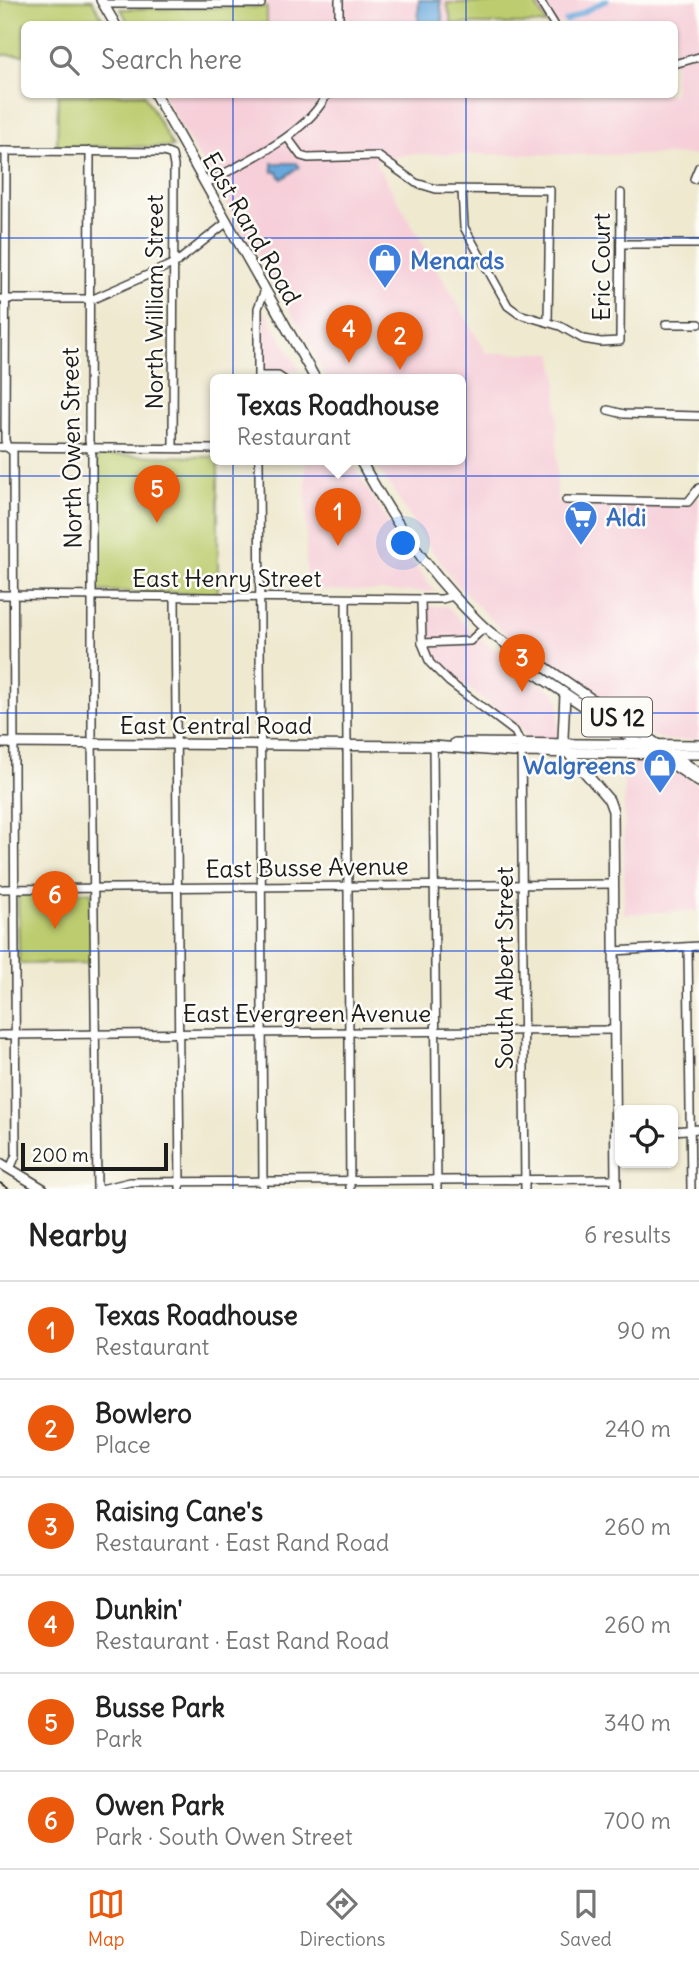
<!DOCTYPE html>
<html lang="en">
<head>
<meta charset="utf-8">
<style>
	body { margin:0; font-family:Delius,sans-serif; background:#f6f6f6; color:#222 }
	.controls { position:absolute; right:21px; bottom:21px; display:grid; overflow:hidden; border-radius:10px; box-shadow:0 2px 5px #0004 }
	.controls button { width:63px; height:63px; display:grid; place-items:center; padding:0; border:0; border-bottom:2px solid #e0e0e0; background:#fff; color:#222; font:35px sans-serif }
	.scale { position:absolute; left:21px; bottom:18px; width:147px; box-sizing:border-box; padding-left:7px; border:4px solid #1c1c1c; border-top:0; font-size:19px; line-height:24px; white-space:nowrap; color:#1c1c1c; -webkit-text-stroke:5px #fdfcf7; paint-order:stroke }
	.you { position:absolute; left:404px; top:544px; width:24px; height:24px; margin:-18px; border:5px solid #fff; border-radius:50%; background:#1a73e8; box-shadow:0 0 0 10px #1a73e833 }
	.badge { display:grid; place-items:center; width:46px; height:46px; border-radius:50%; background:#ea580c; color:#fff; font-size:23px; font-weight:700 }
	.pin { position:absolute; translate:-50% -58px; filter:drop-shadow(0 2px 4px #0008) }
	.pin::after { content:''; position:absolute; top:37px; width:24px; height:21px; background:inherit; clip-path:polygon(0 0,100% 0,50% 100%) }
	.popup { position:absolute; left:210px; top:374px; width:256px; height:91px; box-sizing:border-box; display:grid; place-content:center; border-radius:10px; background:#fff; filter:drop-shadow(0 2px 5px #0005); font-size:23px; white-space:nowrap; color:#767676 }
	.popup b { font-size:26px; color:#222 }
	.popup::after { content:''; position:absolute; left:50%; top:100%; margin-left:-14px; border:14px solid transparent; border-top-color:#fff }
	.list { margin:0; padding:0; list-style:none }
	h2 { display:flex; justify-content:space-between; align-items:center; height:91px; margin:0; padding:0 28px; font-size:30px }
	h2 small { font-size:23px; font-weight:400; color:#767676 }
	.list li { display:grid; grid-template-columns:46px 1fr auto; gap:21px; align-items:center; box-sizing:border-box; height:98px; padding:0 28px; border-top:2px solid #e0e0e0 }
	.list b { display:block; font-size:26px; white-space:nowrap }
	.list p { margin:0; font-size:23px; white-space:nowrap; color:#767676 }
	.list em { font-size:23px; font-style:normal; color:#767676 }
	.icon { flex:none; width:38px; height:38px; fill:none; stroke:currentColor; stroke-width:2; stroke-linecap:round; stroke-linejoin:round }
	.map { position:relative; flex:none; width:699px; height:1189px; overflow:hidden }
	.search { position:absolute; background:#fff; box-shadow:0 2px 5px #0004; left:21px; right:21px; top:21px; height:77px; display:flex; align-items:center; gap:18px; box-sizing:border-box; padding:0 24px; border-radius:10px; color:#767676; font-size:26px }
	.sheet { height:679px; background:#fff }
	nav { display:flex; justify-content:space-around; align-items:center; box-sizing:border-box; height:98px; border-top:2px solid #e0e0e0; background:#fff; font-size:19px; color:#767676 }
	nav a { display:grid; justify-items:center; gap:4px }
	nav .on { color:#ea580c }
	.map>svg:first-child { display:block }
</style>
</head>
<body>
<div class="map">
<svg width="699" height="1189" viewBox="0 0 699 1189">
	<rect width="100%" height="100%" fill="#fdfcf7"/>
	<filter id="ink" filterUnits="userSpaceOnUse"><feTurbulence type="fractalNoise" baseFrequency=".0143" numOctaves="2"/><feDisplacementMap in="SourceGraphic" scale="14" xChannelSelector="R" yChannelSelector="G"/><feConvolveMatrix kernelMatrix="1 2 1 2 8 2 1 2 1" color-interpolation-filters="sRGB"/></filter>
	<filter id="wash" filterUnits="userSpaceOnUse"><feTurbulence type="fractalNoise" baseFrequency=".00686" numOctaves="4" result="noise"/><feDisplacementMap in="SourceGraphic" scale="28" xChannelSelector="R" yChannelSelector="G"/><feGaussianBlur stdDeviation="1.57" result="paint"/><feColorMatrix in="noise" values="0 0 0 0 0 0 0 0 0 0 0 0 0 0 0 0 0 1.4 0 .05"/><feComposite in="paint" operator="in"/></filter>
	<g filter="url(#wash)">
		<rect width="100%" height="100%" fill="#efe9d0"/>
		<!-- built -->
		<g fill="#f6cfd9">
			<path d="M267 0H699V155L410 154 375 161 486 353H552L557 378V504L690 505 699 495V740H665L653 736 516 644 459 587 423 539 392 488 371 460H460V380H327L311 346 163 96 165 94H674V24H267Z"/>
			<path d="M264 310 300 370 264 371Z"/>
			<path d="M306 460H350L408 556 436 592 306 590Z"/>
			<path d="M429 606H447L471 632 556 694 559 701 557 740 528 741 522 728 466 687 443 667 431 648Z"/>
			<path d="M655 758 699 785V910L624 914V760Z"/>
		</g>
		<!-- green -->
		<g fill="#bccc6e" stroke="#6c7445" stroke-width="2">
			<path d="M0 0H92L106 24H24V55H0Z"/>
			<path d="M512 0H533L547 24H452L447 3H494Z"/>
			<path d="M267 7V24H129L121 9Z"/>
			<path d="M144 94 173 147 57 146 58 95Z"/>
			<path d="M97 455 215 457 216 460H218V594L96 591Z"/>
			<path d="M22 892H89L92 894 93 963 19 964 18 895Z"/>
		</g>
		<!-- water -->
		<g fill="#67a8db" stroke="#42627c" stroke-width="2">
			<path d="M419 0H440L443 24H418Z"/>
			<path d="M272 163H297L299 167 282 179 277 172H273Z"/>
		</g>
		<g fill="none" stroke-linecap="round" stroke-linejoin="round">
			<!-- canal -->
			<path stroke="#67a8db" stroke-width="5" d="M566 21 607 0"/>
		</g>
	</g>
	<g filter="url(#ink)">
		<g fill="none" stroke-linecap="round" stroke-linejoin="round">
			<defs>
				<g id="minor">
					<path d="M339 0V24"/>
					<path d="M539 0 554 24"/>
					<path d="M103 4H261"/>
					<path d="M674 64 699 57"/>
					<path d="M287 137 301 156 308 158 378 156 416 183 436 189 550 190 548 322"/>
					<path d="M0 151 164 152 172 155 174 166 173 448"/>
					<path d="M6 151 5 440 7 447 13 452C13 686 15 921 16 1155L10 1169"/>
					<path d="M90 151 89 441 92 455V735L97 1189"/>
					<path d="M694 179 699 167"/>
					<path d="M205 184C245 161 306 136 327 94"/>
					<path d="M462 190 464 227 508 306 519 314 560 326 583 339 601 342 620 341 621 193"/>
					<path d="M621 244H699"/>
					<path d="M0 299H93L177 262 226 223"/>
					<path d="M666 324H699"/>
					<path d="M258 376H278L284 380"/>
					<path d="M258 380V308L265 290"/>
					<path d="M608 410 624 414 699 416"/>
					<path d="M0 447 216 449"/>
					<path d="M259 460 263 1189"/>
					<path d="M566 500 688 502 699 488"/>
					<path d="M0 595 421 599H442L453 596"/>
					<path d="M175 597 180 1189"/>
					<path d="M346 599 350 1189"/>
					<path d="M421 599 422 643 430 663 449 682 515 732 521 744 525 1189"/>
					<path d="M422 643 470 641 485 627"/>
					<path d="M433 746 437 1189"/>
					<path d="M0 889 614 884"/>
					<path d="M688 947 691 1189"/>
					<path d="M614 951 699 946"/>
					<path d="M0 1035 615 1030"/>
					<path d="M673 1131 699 1129"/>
					<path d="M101 1189 130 1182 616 1179"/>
				</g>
				<g id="major">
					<path d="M101 0 115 24"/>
					<path d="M155 94 316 380"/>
					<path d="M360 460C391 516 424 567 469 612 484 628 500 643 520 650L699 773"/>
					<path d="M507 646 512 657 527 668 642 745"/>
					<path d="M565 694 563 738 567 752 609 800 613 811 616 1189"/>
					<path d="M0 743 433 746 512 752 699 754"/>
					<path d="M455 743 699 745"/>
					<path d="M657 754 699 782"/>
					<path d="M0 1163 43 1189"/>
				</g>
			</defs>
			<!-- minor casing -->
			<use href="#minor" stroke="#3c3b37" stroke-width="10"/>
			<!-- major casing -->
			<use href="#major" stroke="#3c3b37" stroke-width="12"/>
			<!-- minor -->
			<use href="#minor" stroke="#fff" stroke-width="7"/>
			<!-- major -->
			<use href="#major" stroke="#fff" stroke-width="9"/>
			<!-- rail -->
			<path stroke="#1c1c1c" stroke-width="2" d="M0 1183 9 1189"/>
		</g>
	</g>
	<!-- grid -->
	<path fill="none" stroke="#1d4ed8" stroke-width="2" stroke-opacity="0.55" d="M233 0V24M466 0V24M233 94V1189M466 94V1189M0 238H699M0 476H699M0 713H699M0 951H699"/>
	<!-- icons -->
	<defs>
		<symbol id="shop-pin" viewBox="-11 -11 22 30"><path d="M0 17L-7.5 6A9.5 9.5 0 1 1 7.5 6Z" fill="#3f7fe0" stroke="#fdfcf7"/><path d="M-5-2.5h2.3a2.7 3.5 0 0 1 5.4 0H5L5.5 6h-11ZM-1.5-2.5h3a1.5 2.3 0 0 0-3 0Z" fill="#fff"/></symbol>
		<symbol id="supermarket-pin" viewBox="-11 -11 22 30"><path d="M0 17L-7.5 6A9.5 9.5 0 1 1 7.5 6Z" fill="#3f7fe0" stroke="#fdfcf7"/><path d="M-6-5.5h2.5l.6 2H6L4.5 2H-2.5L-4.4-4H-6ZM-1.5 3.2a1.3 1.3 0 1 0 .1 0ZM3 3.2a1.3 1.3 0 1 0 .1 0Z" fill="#fff"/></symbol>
	</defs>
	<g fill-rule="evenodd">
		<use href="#shop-pin" x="366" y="241" width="38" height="52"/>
		<use href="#supermarket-pin" x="562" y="498" width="38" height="52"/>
		<use href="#shop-pin" x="641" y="746" width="38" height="52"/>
	</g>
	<g text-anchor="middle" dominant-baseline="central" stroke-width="5" stroke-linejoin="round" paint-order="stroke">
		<!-- shield labels -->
		<rect fill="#fdfcf7" stroke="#605f5e" stroke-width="2" x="582" y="697.5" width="70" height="39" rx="5"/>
		<g font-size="23" font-weight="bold" fill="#1c1c1c">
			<text x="617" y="717">US 12</text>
		</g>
		<!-- street labels -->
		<g font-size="24" fill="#1c1c1c" stroke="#fdfcf7">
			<text transform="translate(252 228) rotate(60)">East Rand Road</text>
			<text transform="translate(601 267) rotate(-90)">Eric Court</text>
			<text transform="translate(154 302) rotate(-90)">North William Street</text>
			<text transform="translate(71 448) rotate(-91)">North Owen Street</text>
			<text x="227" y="578">East Henry Street</text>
			<text x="216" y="725">East Central Road</text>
			<text transform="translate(307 867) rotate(-1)">East Busse Avenue</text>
			<text transform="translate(504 968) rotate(-90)">South Albert Street</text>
			<text x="307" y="1013">East Evergreen Avenue</text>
		</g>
		<!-- shop labels -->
		<g font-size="24" font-weight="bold" fill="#366cbe" stroke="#fdfcf7" text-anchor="start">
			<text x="410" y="260">Menards</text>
			<text x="606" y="517">Aldi</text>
			<text x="636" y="765" text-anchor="end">Walgreens</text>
		</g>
	</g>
</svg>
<div class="controls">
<button><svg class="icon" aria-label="locate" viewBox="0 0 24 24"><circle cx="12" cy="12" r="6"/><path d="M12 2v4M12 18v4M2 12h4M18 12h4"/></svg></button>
</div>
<div class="scale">200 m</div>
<div class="you"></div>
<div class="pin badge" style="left:338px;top:546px">1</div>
<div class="popup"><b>Texas Roadhouse</b>Restaurant</div>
<div class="pin badge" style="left:400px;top:370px">2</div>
<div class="pin badge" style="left:522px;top:692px">3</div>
<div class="pin badge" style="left:349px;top:363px">4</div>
<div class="pin badge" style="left:157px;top:523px">5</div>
<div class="pin badge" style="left:55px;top:929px">6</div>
<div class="search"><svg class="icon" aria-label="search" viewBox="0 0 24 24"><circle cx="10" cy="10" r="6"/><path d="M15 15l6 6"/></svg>Search here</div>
</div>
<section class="sheet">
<h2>Nearby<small>6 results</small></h2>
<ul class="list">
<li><span class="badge">1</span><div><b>Texas Roadhouse</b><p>Restaurant</p></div><em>90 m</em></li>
<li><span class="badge">2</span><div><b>Bowlero</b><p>Place</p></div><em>240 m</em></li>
<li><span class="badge">3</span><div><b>Raising Cane's</b><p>Restaurant · East Rand Road</p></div><em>260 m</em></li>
<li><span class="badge">4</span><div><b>Dunkin'</b><p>Restaurant · East Rand Road</p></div><em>260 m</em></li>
<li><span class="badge">5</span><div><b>Busse Park</b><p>Park</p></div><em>340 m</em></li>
<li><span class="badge">6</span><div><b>Owen Park</b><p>Park · South Owen Street</p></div><em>700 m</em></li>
</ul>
</section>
<nav>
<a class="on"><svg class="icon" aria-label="map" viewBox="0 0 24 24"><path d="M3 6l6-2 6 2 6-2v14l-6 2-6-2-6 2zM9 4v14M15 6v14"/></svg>Map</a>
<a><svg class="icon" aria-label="directions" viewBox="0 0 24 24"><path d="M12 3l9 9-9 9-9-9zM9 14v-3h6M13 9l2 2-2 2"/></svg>Directions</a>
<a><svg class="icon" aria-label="saved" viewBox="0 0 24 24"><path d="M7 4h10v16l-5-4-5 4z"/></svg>Saved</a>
</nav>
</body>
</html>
